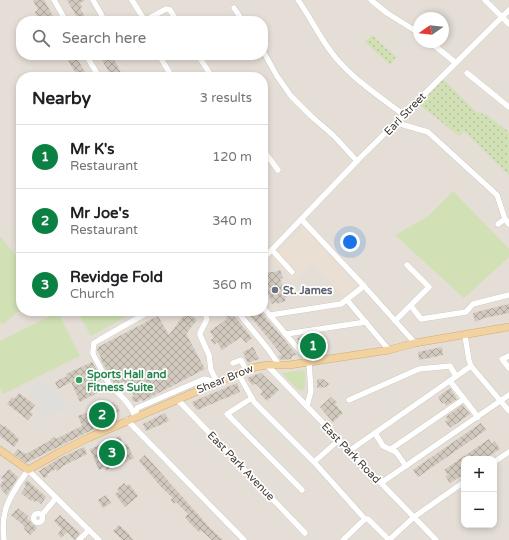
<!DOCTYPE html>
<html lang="en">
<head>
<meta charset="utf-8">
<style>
	body { margin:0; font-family:"Varela Round",sans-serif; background:#f6f6f6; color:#202124 }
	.controls { position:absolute; right:12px; bottom:12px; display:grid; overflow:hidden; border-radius:8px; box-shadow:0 2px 6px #0003 }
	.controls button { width:36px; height:36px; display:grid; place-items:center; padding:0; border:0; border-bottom:1px solid #e0e0e0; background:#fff; color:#202124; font:20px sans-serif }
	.compass { position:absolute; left:413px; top:12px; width:36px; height:36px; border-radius:50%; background:#fff; box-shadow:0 2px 6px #0003; rotate:256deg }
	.you { position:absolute; left:350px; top:242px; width:14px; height:14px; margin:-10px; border:3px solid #fff; border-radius:50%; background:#1a73e8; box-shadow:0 0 0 6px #1a73e833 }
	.badge { display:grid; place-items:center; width:26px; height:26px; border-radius:50%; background:#0b8043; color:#fff; font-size:13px; font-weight:700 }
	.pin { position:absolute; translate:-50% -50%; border:2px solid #fff; box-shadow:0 1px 4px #0006 }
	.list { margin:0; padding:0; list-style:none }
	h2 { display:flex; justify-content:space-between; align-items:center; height:52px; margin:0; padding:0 16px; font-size:17px }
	h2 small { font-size:13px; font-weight:400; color:#757577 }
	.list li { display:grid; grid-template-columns:26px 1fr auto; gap:12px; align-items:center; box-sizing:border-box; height:64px; padding:0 16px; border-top:1px solid #e0e0e0 }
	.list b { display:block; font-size:15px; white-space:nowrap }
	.list p { margin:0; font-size:13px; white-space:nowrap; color:#757577 }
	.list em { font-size:13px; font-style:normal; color:#757577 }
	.icon { flex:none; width:22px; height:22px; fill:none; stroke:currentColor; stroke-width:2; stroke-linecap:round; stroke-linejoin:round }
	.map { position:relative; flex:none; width:509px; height:540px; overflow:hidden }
	.search { position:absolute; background:#fff; box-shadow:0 2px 6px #0003; left:16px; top:16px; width:252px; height:44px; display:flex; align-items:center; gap:10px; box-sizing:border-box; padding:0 14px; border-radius:16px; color:#757577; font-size:15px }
	.panel { position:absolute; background:#fff; box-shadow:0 2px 6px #0003; left:16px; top:72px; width:252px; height:244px; border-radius:16px }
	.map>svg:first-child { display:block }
</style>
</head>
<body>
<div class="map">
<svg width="509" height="540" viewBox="0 0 509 540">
	<defs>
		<pattern id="park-dots" width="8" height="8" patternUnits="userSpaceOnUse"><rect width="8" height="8" fill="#d1e1b5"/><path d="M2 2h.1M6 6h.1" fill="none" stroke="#b5c29c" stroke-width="1.8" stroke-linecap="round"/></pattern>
		<pattern id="building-cross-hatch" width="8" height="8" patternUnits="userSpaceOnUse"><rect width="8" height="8" fill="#d1c8be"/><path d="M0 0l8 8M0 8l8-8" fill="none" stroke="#aba49b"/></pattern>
	</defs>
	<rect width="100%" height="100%" fill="#f1ede7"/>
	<!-- residential -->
	<path fill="#e4ded6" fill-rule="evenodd" d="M0 0H509V540H0ZM419 18H443V42H419ZM21 21H263V55H21ZM21 77H263V311H21ZM464 459H494V525H464Z"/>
	<!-- education -->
	<path fill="#e9e0d3" d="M304 227 356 286 343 297 312 263 302 276 293 282 272 258Z"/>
	<!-- grass -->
	<g fill="#d1e1b5">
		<path d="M453 191 509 249V257L464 298 395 235 427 217Z"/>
		<path d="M0 236 21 262V309L2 325 0 322Z"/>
		<path d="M77 311H136L91 336Z"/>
		<path d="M58 312 80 356 3 394 0 388V341Z"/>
		<path d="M302 370 305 372V388L302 391 296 388 282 373Z"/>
	</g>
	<!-- park -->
	<g fill="url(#park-dots)">
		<path d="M372 35 396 57 390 65 365 42Z"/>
		<path d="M443 79 476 112 487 115 509 132V175L464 131 459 136 420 105Z"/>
	</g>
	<!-- parking -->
	<path fill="#e0dedb" d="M44 379 47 386 54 382 68 408 42 420 27 388Z"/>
	<!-- building -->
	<g fill="url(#building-cross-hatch)">
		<path d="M33 0H44L56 21H40L35 12 38 10Z"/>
		<path d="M67 0H85L80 3 82 7 80 8 87 21H79Z"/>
		<path d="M68 55H75L88 77H78L68 61 71 60Z"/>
		<path d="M99 55H109L111 58 113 57 122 75 119 77H112Z"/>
		<path d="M280 270 283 278 280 279 287 297 285 298V301L277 304 276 302 272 304 263 282 267 280 266 274 268 272H274Z"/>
		<path d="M509 304V313L484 318 475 322 473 313Z"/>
		<path d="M187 311H194L191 315 197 320 186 334 205 369 143 401 142 399 137 402 133 401 131 398 134 396 128 385 126 386 124 381 116 385 112 381 100 358 101 357 97 350 98 347 158 316 169 335Z"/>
		<path d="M246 311H260L297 355 292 356V359L281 360 278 356 282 355Z"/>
		<path d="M232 313 252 338 246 343 241 337 222 350 217 342 214 345 211 340 214 338 210 331 227 319 226 318Z"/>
		<path d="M307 335 312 341 323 339 324 343H325L327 351 309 353 297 339 301 336Z"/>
		<path d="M253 347 259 359 248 363 243 352Z"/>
		<path d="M442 347 443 355 419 360 418 352Z"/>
		<path d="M92 362 102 379 96 382 100 391 80 402 71 382 58 389 55 382 67 376 66 374Z"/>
		<path d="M261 373 279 390 267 401 260 394 263 391 256 384 252 385 247 378Z"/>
		<path d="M317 379H323L329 384 326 387 317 388Z"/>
		<path d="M237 383 240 392 197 410 194 406 192 402Z"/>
		<path d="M450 388 457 399 446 406 444 402 442 404 438 397Z"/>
		<path d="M19 393 35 405 30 412 33 414 28 420 7 404 12 397 14 399Z"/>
		<path d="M331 397 337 402 335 404 343 413 333 422 320 407Z"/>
		<path d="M114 402 115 405H117L120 412 101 420 98 412 110 407 109 404Z"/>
		<path d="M462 405 470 414 450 428 445 421 448 420 446 417Z"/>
		<path d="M86 413 94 429 26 463 14 454 18 449 26 454 40 446 51 440 50 439 55 437 56 439 82 426 78 416Z"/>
		<path d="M165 413 169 421 146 431 143 424Z"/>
		<path d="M481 423 486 430 418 477 413 470Z"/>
		<path d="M0 424 4 427 5 426 14 434 19 440 14 447 0 436Z"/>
		<path d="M120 436 123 445 127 444 134 458 106 470 105 467 99 470 90 449Z"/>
		<path d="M489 439 492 444 495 441 500 449 485 459H464V474L450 483 445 476 448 475 444 470Z"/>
		<path d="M84 447 87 454 63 466 57 471 56 469 47 474 48 476 44 478 39 471 58 459Z"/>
		<path d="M145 455 210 528 223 540H212L201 530 199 532 189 522 185 517 188 514 176 502 174 504 171 500 173 498 161 487 139 461Z"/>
		<path d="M9 469 18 477 7 495 2 490 0 485 4 480 1 478Z"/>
		<path d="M27 480 46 497 41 504 36 500 35 502 32 500 31 501 21 493 26 486 24 484Z"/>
		<path d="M124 483 126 486 129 484 138 496 125 507 115 494 119 491 117 489Z"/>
		<path d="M106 495 111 503 103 508 98 500Z"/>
		<path d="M18 508 28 516 27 518 37 528 30 535 24 529 25 528 22 524 11 515Z"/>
		<path d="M60 515 80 533 75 540 67 532 61 538 58 534 62 529 54 521Z"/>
		<path d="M119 525 128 533 133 540H123L113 531Z"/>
	</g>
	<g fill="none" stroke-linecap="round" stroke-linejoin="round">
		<defs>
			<g id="minor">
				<path d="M54 0 66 21"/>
				<path d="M93 0 105 21"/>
				<path d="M132 0 145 21"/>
				<path d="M298 0C311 18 320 39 335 57 354 80 380 97 404 115"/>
				<path d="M371 0 387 13 419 33"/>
				<path d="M485 0 509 24"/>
				<path d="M234 8 243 21"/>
				<path d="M144 21 166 9 170 10 177 21"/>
				<path d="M430 42 456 63"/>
				<path d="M263 51 277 76 291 96 311 116 334 136 357 161"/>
				<path d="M86 55 99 77"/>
				<path d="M159 55 172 77"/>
				<path d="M198 55 212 77"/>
				<path d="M467 73 509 107"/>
				<path d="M397 123 428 132 497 195 505 219 509 224"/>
				<path d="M263 150 278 170"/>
				<path d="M302 220 364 286 415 343"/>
				<path d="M498 224 505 219"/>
				<path d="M272 250 292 272"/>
				<path d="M263 259 357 161 509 10"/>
				<path d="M347 300 389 350"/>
				<path d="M411 306 421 319 466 312 473 304 509 295"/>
				<path d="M263 307 309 362 311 391 307 406"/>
				<path d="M204 311 207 319 200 333V335L209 355 211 370 217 382"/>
				<path d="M237 311 268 349 279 365"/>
				<path d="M270 315 341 304 364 286"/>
				<path d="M395 321 429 287 407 265"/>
				<path d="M286 334 366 322"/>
				<path d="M465 336 469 360 471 366 509 411"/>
				<path d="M509 356 502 359 509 368"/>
				<path d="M233 363 241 360 246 370"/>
				<path d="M267 365 436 540"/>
				<path d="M238 373 254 402 314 462 365 519H368L389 540"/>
				<path d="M450 381 478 417"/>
				<path d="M252 398 227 414 302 490"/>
				<path d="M177 399 305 533"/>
				<path d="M349 400 419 369 450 366 456 376"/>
				<path d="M135 417 131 408 125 400 109 384 93 354V350L94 343 99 340 150 311"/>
				<path d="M135 417 137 408 204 379 217 382"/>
				<path d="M127 420 244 540"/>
				<path d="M375 433 383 446 396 452 406 466"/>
				<path d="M391 449 464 399"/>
				<path d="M349 451 471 366"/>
				<path d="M314 462 339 440"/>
				<path d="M494 462 509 452"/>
				<path d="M381 483 509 395"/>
				<circle cx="38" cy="518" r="4.5"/>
				<path d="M42 515 56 498"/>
				<path d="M4 540C0 508 11 495 28 470L99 540"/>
				<path d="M79 540 89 530"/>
				<path d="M343 540 365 519"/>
				<path d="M389 540 414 517 464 482"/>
			</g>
			<path id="major" d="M0 450 28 470 58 453 88 438 251 368 267 365H289L389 350 415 343 509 327"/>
		</defs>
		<!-- minor casing -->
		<use href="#minor" stroke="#beb7ae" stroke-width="6"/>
		<!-- major casing -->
		<use href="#major" stroke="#d4ad72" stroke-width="8"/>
		<!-- minor -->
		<use href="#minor" stroke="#fff" stroke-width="5.5"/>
		<!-- major -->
		<use href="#major" stroke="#f1d2a0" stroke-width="7"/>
	</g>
	<!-- markers -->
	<circle fill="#6b7280" stroke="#fff" stroke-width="1.5" cx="275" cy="290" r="4"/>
	<circle fill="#2e9e5b" stroke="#fff" stroke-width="1.5" cx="79" cy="380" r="4"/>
	<g text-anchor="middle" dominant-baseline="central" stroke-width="3.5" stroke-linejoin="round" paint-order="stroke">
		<!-- street labels -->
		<g font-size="11" fill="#433d37" stroke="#fff">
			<text transform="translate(405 114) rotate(-46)">Earl Street</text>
			<text transform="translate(225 379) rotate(-22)">Shear Brow</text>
			<text transform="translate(351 453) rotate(46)">East Park Road</text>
			<text transform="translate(241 466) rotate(46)">East Park Avenue</text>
		</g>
		<!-- worship labels -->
		<g font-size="11" font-weight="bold" fill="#5b616d" stroke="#fff" text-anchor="start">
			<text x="283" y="290">St. James</text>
		</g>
		<!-- leisure labels -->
		<g font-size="11" font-weight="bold" fill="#27864d" stroke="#fff" text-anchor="start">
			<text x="87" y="374">Sports Hall and<tspan x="87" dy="13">Fitness Suite</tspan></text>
		</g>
	</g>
</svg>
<div class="controls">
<button>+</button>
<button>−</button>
</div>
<svg class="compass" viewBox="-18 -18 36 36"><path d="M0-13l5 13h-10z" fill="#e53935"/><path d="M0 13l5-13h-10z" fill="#757577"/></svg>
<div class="you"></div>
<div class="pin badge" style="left:313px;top:346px">1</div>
<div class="pin badge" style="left:102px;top:415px">2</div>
<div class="pin badge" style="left:112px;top:453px">3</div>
<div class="search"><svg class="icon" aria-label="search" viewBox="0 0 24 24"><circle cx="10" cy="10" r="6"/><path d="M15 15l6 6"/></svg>Search here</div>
<section class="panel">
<h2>Nearby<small>3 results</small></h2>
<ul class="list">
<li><span class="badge">1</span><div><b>Mr K's</b><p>Restaurant</p></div><em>120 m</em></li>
<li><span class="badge">2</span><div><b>Mr Joe's</b><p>Restaurant</p></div><em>340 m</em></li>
<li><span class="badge">3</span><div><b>Revidge Fold</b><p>Church</p></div><em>360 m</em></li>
</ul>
</section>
</div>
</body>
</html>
